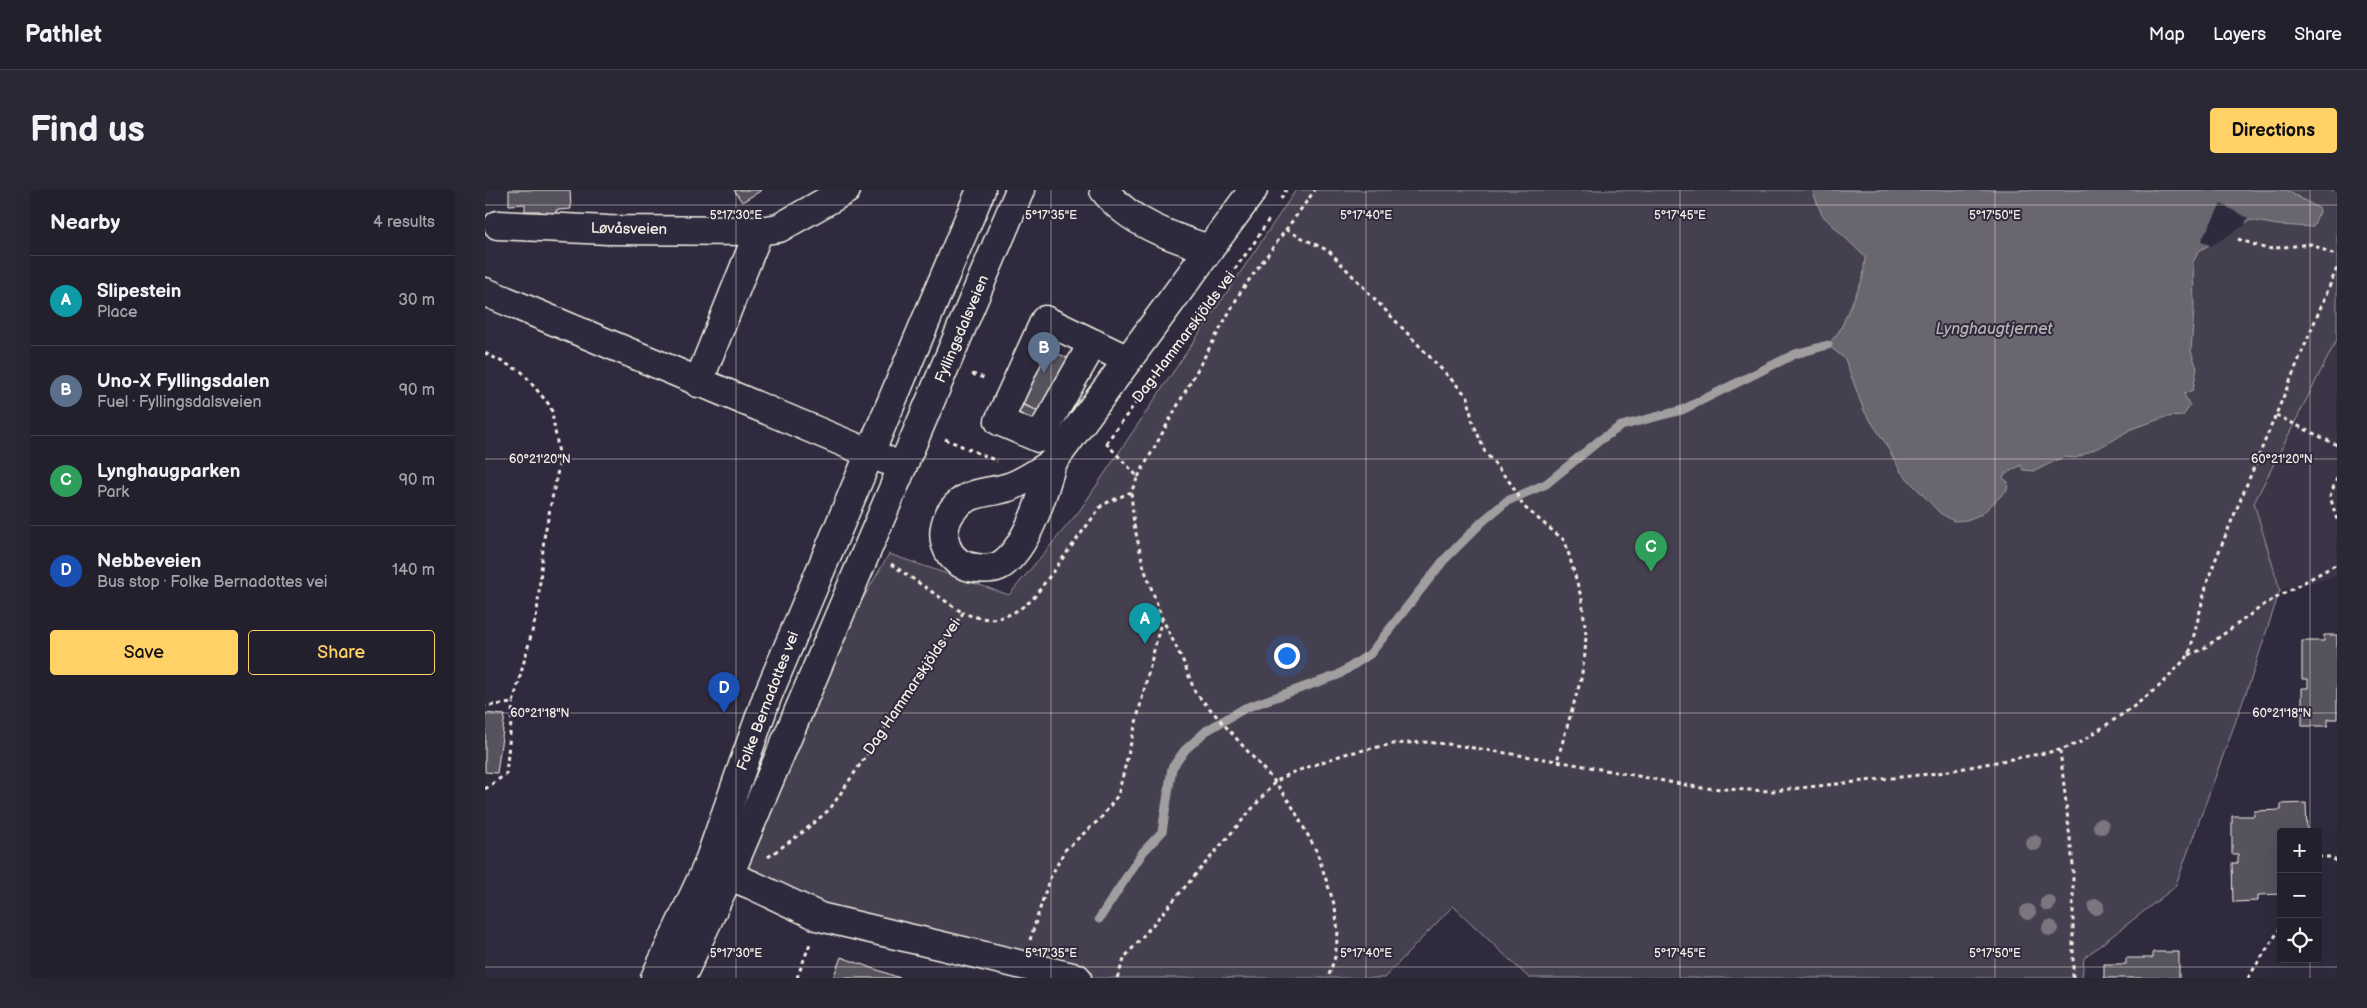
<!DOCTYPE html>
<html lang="en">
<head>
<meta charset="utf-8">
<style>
	body { margin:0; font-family:"Balsamiq Sans",sans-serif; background:#2b2836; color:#f1f3f6 }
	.controls { position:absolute; right:15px; bottom:15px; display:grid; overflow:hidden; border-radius:5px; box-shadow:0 5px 20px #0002 }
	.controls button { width:45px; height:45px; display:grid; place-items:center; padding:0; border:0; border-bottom:1px solid #403e4a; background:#23202e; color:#f1f3f6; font:25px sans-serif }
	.you { position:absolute; left:801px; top:465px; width:18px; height:18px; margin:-12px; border:4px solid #fff; border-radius:50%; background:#1a73e8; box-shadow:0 0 0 8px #1a73e833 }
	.badge { display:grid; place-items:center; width:32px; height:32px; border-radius:50%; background:#ffd166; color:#fff; font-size:16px; font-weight:700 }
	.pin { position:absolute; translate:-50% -41px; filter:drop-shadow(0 1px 2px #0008) }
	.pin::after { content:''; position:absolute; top:26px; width:18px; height:15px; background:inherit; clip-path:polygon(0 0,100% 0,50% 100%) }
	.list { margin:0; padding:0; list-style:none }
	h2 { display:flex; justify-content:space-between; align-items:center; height:65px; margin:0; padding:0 20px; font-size:21px }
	h2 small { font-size:16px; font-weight:400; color:#a3a3aa }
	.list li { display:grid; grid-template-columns:32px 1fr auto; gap:15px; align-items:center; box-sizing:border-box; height:90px; padding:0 20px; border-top:1px solid #403e4a }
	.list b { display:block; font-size:19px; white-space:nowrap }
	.list p { margin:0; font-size:16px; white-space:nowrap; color:#a3a3aa }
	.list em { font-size:16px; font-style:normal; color:#a3a3aa }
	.actions { display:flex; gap:10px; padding:15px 20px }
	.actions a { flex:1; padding:11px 0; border:1px solid #ffd166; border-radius:5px; text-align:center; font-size:18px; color:#ffd166 }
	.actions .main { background:#ffd166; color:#111 }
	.icon { flex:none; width:28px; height:28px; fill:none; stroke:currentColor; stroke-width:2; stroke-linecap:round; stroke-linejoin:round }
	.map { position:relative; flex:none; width:1852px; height:788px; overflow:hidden; border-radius:5px }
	header { display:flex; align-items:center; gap:30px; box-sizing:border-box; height:70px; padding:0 25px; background:#23202e; border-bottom:1px solid #403e4a }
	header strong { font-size:24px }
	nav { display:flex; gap:28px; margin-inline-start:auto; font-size:18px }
	.intro { display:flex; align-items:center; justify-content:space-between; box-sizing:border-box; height:120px; padding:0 30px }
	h1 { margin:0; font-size:35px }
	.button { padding:12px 22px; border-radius:5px; background:#ffd166; color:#111; font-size:18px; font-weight:700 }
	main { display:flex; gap:30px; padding:0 30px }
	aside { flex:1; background:#23202e; border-radius:5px; box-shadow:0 5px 20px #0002 }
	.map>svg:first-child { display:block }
</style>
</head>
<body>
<header>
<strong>Pathlet</strong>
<nav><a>Map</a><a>Layers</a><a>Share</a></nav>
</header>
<div class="intro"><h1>Find us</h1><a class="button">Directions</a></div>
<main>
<aside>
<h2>Nearby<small>4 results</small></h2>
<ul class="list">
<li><span class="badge" style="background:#0f9aa8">A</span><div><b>Slipestein</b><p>Place</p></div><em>30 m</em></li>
<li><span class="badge" style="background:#5c6f8a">B</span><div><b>Uno-X Fyllingsdalen</b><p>Fuel · Fyllingsdalsveien</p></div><em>90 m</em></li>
<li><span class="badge" style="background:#2e9e5b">C</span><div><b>Lynghaugparken</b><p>Park</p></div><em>90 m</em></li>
<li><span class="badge" style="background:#1a4fb4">D</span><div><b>Nebbeveien</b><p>Bus stop · Folke Bernadottes vei</p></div><em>140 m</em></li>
</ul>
<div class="actions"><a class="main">Save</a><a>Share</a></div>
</aside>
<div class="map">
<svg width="1852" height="788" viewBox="0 0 1852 788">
	<rect width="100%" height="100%" fill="#2f2a3d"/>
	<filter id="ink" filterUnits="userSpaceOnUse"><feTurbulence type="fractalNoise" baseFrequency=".02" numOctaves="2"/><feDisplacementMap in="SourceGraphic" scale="10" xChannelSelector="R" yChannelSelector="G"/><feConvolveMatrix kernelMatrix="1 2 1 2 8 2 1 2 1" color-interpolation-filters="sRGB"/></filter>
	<g filter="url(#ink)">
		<!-- built -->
		<path fill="#3b3647" d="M1852 149V386L1795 400 1769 313Z"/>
		<!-- green -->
		<path fill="#454050" stroke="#9c989c" d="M811 0H1852V149L1769 313 1795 400 1765 492 1690 697 1599 768 1597 788H1044L968 716 899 788H592L389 740 244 685 313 520 404 364 524 405 595 320Z"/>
		<!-- water -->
		<path fill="#6a6670" stroke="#a19ea0" d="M1327 0H1801L1835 19 1828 37 1792 35 1765 30 1714 61 1708 72 1709 119 1706 161 1712 178 1708 200 1699 204 1705 216 1698 226 1681 227 1646 239 1627 251 1591 268 1578 267 1550 281 1538 280 1536 275 1519 285 1518 288 1523 292 1522 300 1497 324 1482 330 1469 331 1455 323 1416 282 1399 251 1379 221 1360 169 1343 155 1355 140 1378 88 1380 67 1337 25Z"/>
		<!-- pier -->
		<path fill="#2f2a3d" d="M1736 14 1763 28 1759 36 1726 56 1716 51Z"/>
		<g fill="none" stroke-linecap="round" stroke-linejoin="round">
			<!-- stream -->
			<path stroke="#a19ea0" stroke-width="9" d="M614 729 658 662 677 642 687 578 700 560 721 541 760 518 853 485 885 464 959 370 998 331 1022 311 1061 294 1115 250 1136 236 1197 220 1310 164 1343 155"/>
		</g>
		<!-- building -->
		<g fill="#56525f" stroke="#f4f1e8">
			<path d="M24 0H85L86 19 71 20 72 27 55 28V21H40V14L24 15Z"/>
			<path d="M249 0H277L257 12Z"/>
			<path d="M556 156 585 169 560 224 531 211Z"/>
			<path d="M538 215 553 221 548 231 533 224Z"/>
			<path d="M1839 445H1852V529H1843V536H1817V498H1823V489H1817V451H1839Z"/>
			<path d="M0 523 20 525 12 583 0 582Z"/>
			<path d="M1821 613 1822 642H1796V704L1773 705V711L1748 712 1747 673H1753V664H1747V626H1769V621L1796 620V614Z"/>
			<path d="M1668 762H1694V788H1619V774H1641V768H1668Z"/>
			<path d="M356 767 415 788H348Z"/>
		</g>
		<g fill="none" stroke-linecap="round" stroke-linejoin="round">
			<defs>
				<g id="minor">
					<path d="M619 0C644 33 687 47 724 59"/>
					<path d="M13 35 123 40 274 41"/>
					<path d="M608 153 554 248 514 231 560 130 643 170"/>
					<path d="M213 193 274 41 294 38 361 0"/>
					<path d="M567 273C559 301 542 361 514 376 507 379 499 379 492 378 459 376 449 339 471 316 485 301 506 303 524 297 539 292 553 282 567 273L768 0"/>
					<path d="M222 677 267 695 335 727 592 788"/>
				</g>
				<g id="major">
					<path d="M0 102 401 270"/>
					<path d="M170 788 222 677 282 507 496 0"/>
					<path d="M196 788 244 685 535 0"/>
				</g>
			</defs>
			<!-- minor casing -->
			<use href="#minor" stroke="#f4f1e8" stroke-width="31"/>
			<!-- major casing -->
			<use href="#major" stroke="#f4f1e8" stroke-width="31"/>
			<!-- path -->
			<g stroke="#f4f1e8" stroke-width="3" stroke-dasharray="4 4" stroke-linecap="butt">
				<path d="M796 9 801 0"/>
				<path d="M801 40 844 61 983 207 987 230 1000 262 1027 295 1038 316 1080 351 1097 410 1101 445 1100 464 1096 489 1072 571"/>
				<path d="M1753 49 1782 59 1826 54 1852 66"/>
				<path d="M0 163 37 182 66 217 75 270 59 348 52 423 28 513 0 516"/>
				<path d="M487 184 502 189"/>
				<path d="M1791 225 1852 255"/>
				<path d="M460 249 512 271"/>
				<path d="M621 253 653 287 646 302 649 335 659 378 677 428 699 473 710 502 790 592 807 616 832 662 850 717 853 742 850 767 843 788"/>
				<path d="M621 253 769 53 784 29"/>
				<path d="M653 287 756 101 830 0"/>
				<path d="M1852 288 1845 306 1852 330"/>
				<path d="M406 374 478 423"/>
				<path d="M1704 465 1718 459 1780 414 1852 374"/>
				<path d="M1575 560 1588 675V788"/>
				<path d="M0 599 21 584 28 513"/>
				<path d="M283 667 318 642 345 619 478 423C508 434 522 429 547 410L617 315 646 302"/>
				<path d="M1833 667H1845L1852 671"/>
				<path d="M545 750 564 690 580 660 616 628 633 605 677 428"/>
				<path d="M312 788 326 751"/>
				<path d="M632 788 640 767 790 592 806 583 860 564 908 554 938 552 963 554 1072 571 1217 598 1287 601 1453 583 1575 560 1596 552 1648 517 1677 494 1704 465 1723 389 1732 366 1852 78"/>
				<path d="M1763 788 1796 737"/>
			</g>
			<!-- minor -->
			<use href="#minor" stroke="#2f2a3d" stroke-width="28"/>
			<!-- major -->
			<use href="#major" stroke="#2f2a3d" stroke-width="28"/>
		</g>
		<!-- trees -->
		<g fill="#7a757e">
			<circle cx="1616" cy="636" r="8"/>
			<circle cx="1549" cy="653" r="8"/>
			<circle cx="1563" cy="713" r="8"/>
			<circle cx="1611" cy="717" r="8"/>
			<circle cx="1543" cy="722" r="8"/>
			<circle cx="1565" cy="738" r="8"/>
		</g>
	</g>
	<!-- ticks -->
	<path fill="none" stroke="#f4f1e8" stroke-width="1" stroke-opacity="0.45" d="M251 0V788M566 0V788M881 0V788M1195 0V788M1510 0V788M1825 0V642M0 15H1852M0 269H1852M0 523H1852M1825 769V788M0 777H1852"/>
	<g text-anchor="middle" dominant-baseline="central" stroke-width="4" stroke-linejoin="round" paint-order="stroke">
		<!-- street labels -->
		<g font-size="15" fill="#f4f1e8" stroke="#2f2a3d">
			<text transform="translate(144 39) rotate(1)">Løvåsveien</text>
			<text transform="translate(477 139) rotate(-67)">Fyllingsdalsveien</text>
			<text transform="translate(699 147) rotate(-53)">Dag Hammarskjölds vei</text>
			<text transform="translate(427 497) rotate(-56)">Dag Hammarskjölds vei</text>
			<text transform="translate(283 511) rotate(-69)">Folke Bernadottes vei</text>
		</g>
		<!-- water labels -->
		<g font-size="16" font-style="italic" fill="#b6b2b2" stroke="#2f2a3d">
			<text x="1509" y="139">Lynghaugtjernet</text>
		</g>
	</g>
	<g font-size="12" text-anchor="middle" fill="#f4f1e8" stroke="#2f2a3d" stroke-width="4" stroke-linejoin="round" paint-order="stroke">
		<text x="251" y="29">5°17'30"E</text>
		<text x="566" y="29">5°17'35"E</text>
		<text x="881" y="29">5°17'40"E</text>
		<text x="1195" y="29">5°17'45"E</text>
		<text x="1510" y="29">5°17'50"E</text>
		<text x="55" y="273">60°21'20"N</text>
		<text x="1797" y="273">60°21'20"N</text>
		<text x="55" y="527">60°21'18"N</text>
		<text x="1797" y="527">60°21'18"N</text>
		<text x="251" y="767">5°17'30"E</text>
		<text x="566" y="767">5°17'35"E</text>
		<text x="881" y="767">5°17'40"E</text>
		<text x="1195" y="767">5°17'45"E</text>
		<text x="1510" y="767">5°17'50"E</text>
	</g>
</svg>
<div class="controls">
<button>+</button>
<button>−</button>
<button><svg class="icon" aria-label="locate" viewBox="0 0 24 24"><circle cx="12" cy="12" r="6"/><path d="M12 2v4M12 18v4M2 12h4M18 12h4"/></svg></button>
</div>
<div class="you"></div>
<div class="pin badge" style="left:660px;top:454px;background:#0f9aa8">A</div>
<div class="pin badge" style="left:559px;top:183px;background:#5c6f8a">B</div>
<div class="pin badge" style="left:1166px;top:382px;background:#2e9e5b">C</div>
<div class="pin badge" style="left:239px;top:523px;background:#1a4fb4">D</div>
</div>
</main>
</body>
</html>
